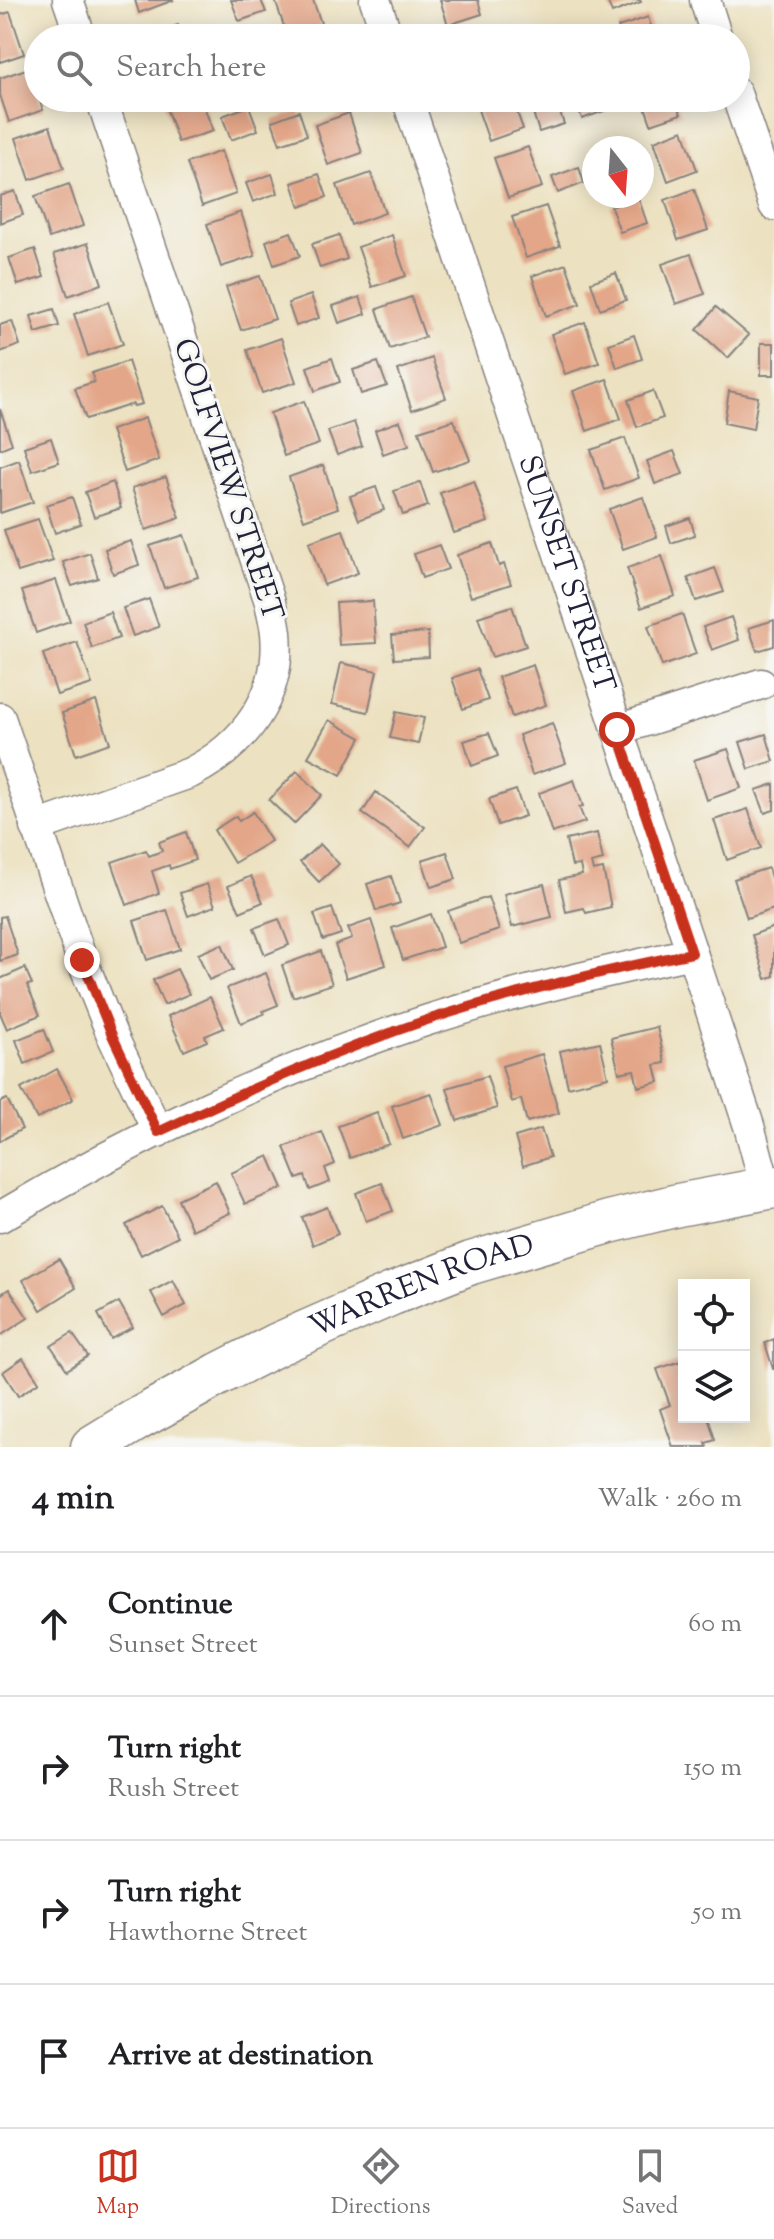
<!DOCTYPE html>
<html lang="en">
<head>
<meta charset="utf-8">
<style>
	body { margin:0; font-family:"Sorts Mill Goudy",serif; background:#f6f6f6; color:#202124 }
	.controls { position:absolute; right:24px; bottom:24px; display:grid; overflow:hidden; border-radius:0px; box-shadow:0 4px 20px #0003 }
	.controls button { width:72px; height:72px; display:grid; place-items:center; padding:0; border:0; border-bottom:2px solid #e0e0e0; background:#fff; color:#202124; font:40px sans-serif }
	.compass { position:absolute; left:582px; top:136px; width:72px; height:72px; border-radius:50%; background:#fff; box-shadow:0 4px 20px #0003; rotate:163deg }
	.stop { position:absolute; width:24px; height:24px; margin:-18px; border:6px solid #c8321e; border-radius:50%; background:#fff }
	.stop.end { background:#c8321e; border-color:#fff; box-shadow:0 2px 8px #0008 }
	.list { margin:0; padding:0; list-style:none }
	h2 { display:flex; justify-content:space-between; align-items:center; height:104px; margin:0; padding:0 32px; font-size:34px }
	h2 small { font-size:26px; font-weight:400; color:#757577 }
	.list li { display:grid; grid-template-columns:52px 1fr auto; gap:24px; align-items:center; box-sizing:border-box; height:144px; padding:0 32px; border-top:2px solid #e0e0e0 }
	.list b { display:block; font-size:30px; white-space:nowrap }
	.list p { margin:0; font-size:26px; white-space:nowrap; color:#757577 }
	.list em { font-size:26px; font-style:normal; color:#757577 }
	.icon { flex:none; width:44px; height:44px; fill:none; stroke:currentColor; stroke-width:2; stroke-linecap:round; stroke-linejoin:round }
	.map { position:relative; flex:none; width:774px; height:1447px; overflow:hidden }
	.search { position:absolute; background:#fff; box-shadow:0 4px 20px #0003; left:24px; right:24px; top:24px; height:88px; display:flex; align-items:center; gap:20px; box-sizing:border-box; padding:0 28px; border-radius:44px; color:#757577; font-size:30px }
	.sheet { height:680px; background:#fff }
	nav { display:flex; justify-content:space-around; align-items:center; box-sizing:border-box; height:112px; border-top:2px solid #e0e0e0; background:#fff; font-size:22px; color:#757577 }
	nav a { display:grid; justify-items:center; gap:4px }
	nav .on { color:#c8321e }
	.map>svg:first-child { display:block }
</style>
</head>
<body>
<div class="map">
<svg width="774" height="1447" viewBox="0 0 774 1447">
	<rect width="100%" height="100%" fill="#f6f6f2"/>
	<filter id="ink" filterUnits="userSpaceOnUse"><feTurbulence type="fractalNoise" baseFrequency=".0125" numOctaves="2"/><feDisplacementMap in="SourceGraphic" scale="16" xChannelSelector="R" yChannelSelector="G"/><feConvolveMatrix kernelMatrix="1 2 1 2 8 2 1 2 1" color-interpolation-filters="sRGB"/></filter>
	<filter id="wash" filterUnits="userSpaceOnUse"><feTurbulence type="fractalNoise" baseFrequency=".006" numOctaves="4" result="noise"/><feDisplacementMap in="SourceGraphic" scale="32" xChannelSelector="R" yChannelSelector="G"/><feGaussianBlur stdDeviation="1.8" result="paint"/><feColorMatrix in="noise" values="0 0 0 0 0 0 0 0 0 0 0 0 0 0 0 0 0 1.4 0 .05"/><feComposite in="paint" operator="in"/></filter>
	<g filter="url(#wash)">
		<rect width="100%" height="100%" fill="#ece1c0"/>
		<g id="blocks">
			<!-- building -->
			<g fill="#e3a688">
				<path d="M135 0H174L139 13Z"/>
				<path d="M231 0H261L266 12 239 21Z"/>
				<path d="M275 0H313L323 29 296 38H288Z"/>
				<path d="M440 0H478L482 14 448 25Z"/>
				<path d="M607 0H640L641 2 612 13Z"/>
				<path d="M10 12 24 54 0 62V15Z"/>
				<path d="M648 17 655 38H622L618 27Z"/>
				<path d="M178 25 182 38H140Z"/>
				<path d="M489 30 492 38H468Z"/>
				<path d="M29 68 43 110 9 122 0 95V78Z"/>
				<path d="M166 98H201L213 131 178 142 163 99Z"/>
				<path d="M483 98H512L523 129 489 141 475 101Z"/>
				<path d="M575 98H602L607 110 582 119Z"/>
				<path d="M642 98H675L681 114 651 124Z"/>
				<path d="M556 101 564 124 539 132 532 109Z"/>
				<path d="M249 106 258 130 231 140 222 116Z"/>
				<path d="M299 111 307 135 280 144 272 121Z"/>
				<path d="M349 113 362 153 328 165 315 125Z"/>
				<path d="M50 126 64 168 30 180 16 138Z"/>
				<path d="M683 130 697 170 668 181 654 141Z"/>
				<path d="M528 147 542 187 508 198 494 158Z"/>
				<path d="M221 151 236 194 202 206 187 163Z"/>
				<path d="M579 167 584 183 558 193 552 177Z"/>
				<path d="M371 173 385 213 351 225 337 185Z"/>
				<path d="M272 174 278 193 253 202 246 183Z"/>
				<path d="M319 174 327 197 300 207 292 183Z"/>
				<path d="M69 184 83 226 49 238 35 196Z"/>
				<path d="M694 189 708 230 678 240 665 200Z"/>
				<path d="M15 191 23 215 0 223V196Z"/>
				<path d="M638 197 647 223 620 232 611 207Z"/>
				<path d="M546 206 560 246 526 258 512 217Z"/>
				<path d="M241 212 255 256 221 267 207 224Z"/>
				<path d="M291 232 300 256 274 265 266 241Z"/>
				<path d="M339 235 347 259 320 268 312 244Z"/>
				<path d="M392 235 406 276 372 287 358 247Z"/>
				<path d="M88 243 102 284 68 296 54 254Z"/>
				<path d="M35 249 44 277 18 285 9 258Z"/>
				<path d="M691 254 705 294 676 304 662 264Z"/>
				<path d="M566 264 580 304 546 316 532 276Z"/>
				<path d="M616 273 626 300 600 309 591 282Z"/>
				<path d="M260 276 275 319 241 330 226 287Z"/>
				<path d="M311 295 319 318 296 326 288 303Z"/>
				<path d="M360 297 366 314 339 323 333 306Z"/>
				<path d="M411 297 425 337 390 349 377 309Z"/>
				<path d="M108 302 123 344 88 356 74 314Z"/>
				<path d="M716 307 749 335 728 358 697 330Z"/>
				<path d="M54 309 59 326 36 333 31 316Z"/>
				<path d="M12 321 20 345 0 352V325Z"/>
				<path d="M585 322 599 363 565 374 551 334Z"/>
				<path d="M634 335 642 359 617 368 609 344Z"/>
				<path d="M281 338 296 382 262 393 247 350Z"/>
				<rect x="761" y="343" width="13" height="32"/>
				<path d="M332 358 340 382 315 391 307 367Z"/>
				<path d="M432 358 446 398 412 410 398 370Z"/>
				<path d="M128 361 142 404 134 406 133 404 86 419 75 388 94 382 92 373Z"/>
				<path d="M378 362 387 386 361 394 353 370Z"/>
				<path d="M607 379 621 419 587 431 573 391Z"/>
				<path d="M653 391 663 418 637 427 628 400Z"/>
				<path d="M729 391 758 397 753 429 724 423Z"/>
				<path d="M304 401 319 444 284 456 270 413Z"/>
				<path d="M0 409 12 444 0 449Z"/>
				<path d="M145 418 159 460 125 472 111 430Z"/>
				<path d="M454 420 470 460 433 472 419 431Z"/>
				<path d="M400 421 409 445 383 454 375 430Z"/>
				<path d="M354 422 362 446 337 455 328 431Z"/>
				<path d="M51 438 59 462 32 471 24 447Z"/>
				<path d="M625 438 639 478 605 490 591 450Z"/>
				<path d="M674 451 683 474 655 484 647 461Z"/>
				<path d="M19 460 33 502 0 513V467Z"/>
				<path d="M323 465 338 508 304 520 289 477Z"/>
				<path d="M166 477 180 518 146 530 132 488Z"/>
				<path d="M474 481 488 522 454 533 440 493Z"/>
				<path d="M113 482 121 508 94 517 85 492Z"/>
				<path d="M420 482 428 506 403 515 394 491Z"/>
				<path d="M376 487 384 510 359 520 350 496Z"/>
				<path d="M72 497 81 524 55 533 46 505Z"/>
				<path d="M643 497 657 537 623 549 609 509Z"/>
				<path d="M690 518 695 535 671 543 666 526Z"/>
				<path d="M38 519 53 561 18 572 4 530Z"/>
				<path d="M343 530 358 573 324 585 309 542Z"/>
				<path d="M184 535 198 577 164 588 150 546Z"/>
				<path d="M131 541 139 565 113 574 105 549Z"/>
				<path d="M492 543 499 566 504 564 511 584 471 597 457 555Z"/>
				<path d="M439 545 448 569 422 578 414 554Z"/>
				<path d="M90 553 98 578 72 586 63 562Z"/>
				<path d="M662 556 675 596 641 608 627 568Z"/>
				<path d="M715 568 724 592 696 601 688 578Z"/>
				<path d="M56 580 70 621 36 633 22 591Z"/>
				<path d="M149 599 159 627 133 636 123 608Z"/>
				<path d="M373 601 376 643 339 645 336 603Z"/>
				<path d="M512 606 526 646 492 657 478 617Z"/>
				<path d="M110 612 119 638 92 648 83 622Z"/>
				<path d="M682 614 696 654 662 666 648 626Z"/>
				<path d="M731 617 739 640 712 650 703 627Z"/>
				<path d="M774 620V646L757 651 749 628Z"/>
				<path d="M428 632 429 657 394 659 392 635Z"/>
				<path d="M77 642 92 684 57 695 43 654Z"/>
				<path d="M341 663 377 671 368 712 332 704Z"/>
				<path d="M533 665 546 705 512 717 498 677Z"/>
				<path d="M477 669 488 700 463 709 452 678Z"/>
				<path d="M96 701 110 743 76 755 62 713Z"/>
				<path d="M396 712 424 718 418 744 390 738Z"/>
				<path d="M329 720 361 738 341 775 308 757Z"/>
				<path d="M552 723 566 763 532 775 519 735Z"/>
				<path d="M489 733 498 756 472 766 464 741Z"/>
				<path d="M766 734 774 761 749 769 740 742Z"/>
				<path d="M728 749 741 788 707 800 694 760Z"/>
				<path d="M297 771 322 795 294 824 269 800Z"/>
				<path d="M574 780 583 806 579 807 585 822 552 833 539 793Z"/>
				<path d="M774 784V810L765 813 756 790Z"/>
				<path d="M516 790 525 816 498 825 489 799Z"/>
				<path d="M376 792 425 827 410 847 362 813Z"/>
				<path d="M748 809 761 848 727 860 714 820Z"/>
				<path d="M253 812 271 841 234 863 214 830 236 816 239 821Z"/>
				<path d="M186 832 195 860 170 869 169 865 152 871 159 893 127 905 112 862 146 850 149 856 162 851 159 842Z"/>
				<path d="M597 833 603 860 591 863 593 871 603 869 611 907 586 913 584 908 566 912 559 880 582 875 580 865 572 866 566 840Z"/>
				<path d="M320 844 339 864 319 882 300 862Z"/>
				<path d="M447 852 456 879 431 887 422 860Z"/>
				<path d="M768 868 774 887V909L747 918 734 879Z"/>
				<path d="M251 876 263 902 240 912 228 886Z"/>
				<path d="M391 876 400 903 376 911 367 884Z"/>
				<path d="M207 884 215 906 188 916 180 893Z"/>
				<path d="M544 884 552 917 512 927 504 894Z"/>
				<path d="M488 897 499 930 459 943 448 911Z"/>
				<path d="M332 908 341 934 323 940 314 914Z"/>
				<path d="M167 910 180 949 147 960 134 921Z"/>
				<path d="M431 914 442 947 403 960 392 928Z"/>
				<path d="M5 916 18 955 0 961V917Z"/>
				<path d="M279 919 289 945 265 955 254 928Z"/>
				<path d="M371 920 386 965 346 978 335 945 352 939 348 928Z"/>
				<path d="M774 927V976L766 979 752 935Z"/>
				<path d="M222 944 233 970 209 980 198 954Z"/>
				<path d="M321 951 332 984 293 997 282 965Z"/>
				<path d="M25 968 32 984 27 985 40 1015 7 1029 0 1013V979Z"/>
				<path d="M177 969 189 994 164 1005 153 980Z"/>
				<path d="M266 973 278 1005 263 1011 264 1014 241 1023 227 988Z"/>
				<path d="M210 997 224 1028 205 1036 207 1041 184 1051 168 1016Z"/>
				<path d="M657 1027 665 1063 655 1065 659 1082 638 1087 634 1070 619 1073 611 1038Z"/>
				<path d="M44 1029 53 1052 25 1064 16 1040Z"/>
				<path d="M600 1042 608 1077 568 1087 560 1051Z"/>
				<path d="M542 1054 559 1113 527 1122 521 1099 512 1102 502 1066Z"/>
				<path d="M57 1069 73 1099 37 1119 21 1089Z"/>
				<path d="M487 1076 497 1108 457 1121 447 1088Z"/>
				<path d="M431 1093 443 1125 403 1139 392 1106Z"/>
				<path d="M7 1099 22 1129 0 1141V1102Z"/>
				<path d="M377 1112 389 1144 350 1158 338 1126Z"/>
				<path d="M541 1129 550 1157 523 1166 515 1137Z"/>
				<path d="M322 1132 335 1164 325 1168 330 1182 310 1190 305 1176 297 1179 284 1147Z"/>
				<path d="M269 1156 283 1188 245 1204 231 1173Z"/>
				<path d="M216 1181 230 1213 192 1230 178 1199Z"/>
				<path d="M382 1183 393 1211 366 1221 356 1193Z"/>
				<path d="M162 1206 178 1236 141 1255 126 1225Z"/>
				<path d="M327 1207 338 1234 313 1245 302 1217Z"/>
				<path d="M59 1259 76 1288 41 1310 23 1280Z"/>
				<path d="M173 1280 186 1305 164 1317 151 1292Z"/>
				<path d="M9 1289 28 1318 0 1336V1295Z"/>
				<path d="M119 1302 133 1327 111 1339 98 1314Z"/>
				<path d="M72 1333 88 1356 67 1370 51 1346Z"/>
				<path d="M774 1339V1369H773L765 1343Z"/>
				<path d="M23 1358 39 1382 18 1396 3 1372Z"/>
				<path d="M684 1360V1417H708L715 1440 706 1443 707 1447H673L660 1409 670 1405 657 1369Z"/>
			</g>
		</g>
	</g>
	<g filter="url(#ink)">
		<use href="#blocks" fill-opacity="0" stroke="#87827e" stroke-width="2"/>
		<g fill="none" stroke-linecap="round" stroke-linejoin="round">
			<defs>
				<g id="minor">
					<path d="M68 0 81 38"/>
					<path d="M375 0 388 38"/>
					<path d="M705 0 717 38"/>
					<path d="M736 93 774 205"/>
					<path id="s1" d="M407 98 692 953 749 1126 766 1188"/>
					<path d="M0 718 82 960 112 1035 158 1132"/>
					<path d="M617 730 761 684"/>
					<path d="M36 827 190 773C244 746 282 696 276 633 275 623 272 612 270 602L101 98"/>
					<path d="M0 1217C130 1139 284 1066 428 1020 515 992 603 972 692 953"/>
				</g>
				<g id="secondary">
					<path id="s2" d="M92 1447 136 1420 219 1374 278 1344 392 1294 471 1263 609 1222 678 1205 774 1187"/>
				</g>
			</defs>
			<!-- minor casing -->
			<use href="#minor" stroke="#87827e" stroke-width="33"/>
			<!-- secondary casing -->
			<use href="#secondary" stroke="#87827e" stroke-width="45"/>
			<!-- minor -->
			<use href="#minor" stroke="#fff" stroke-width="30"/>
			<!-- secondary -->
			<use href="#secondary" stroke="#fff" stroke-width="42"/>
		</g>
	</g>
	<g fill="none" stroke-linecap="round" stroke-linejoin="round" filter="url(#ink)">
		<!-- route -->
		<path stroke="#c8321e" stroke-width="10" d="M82 960 112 1035 158 1132C246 1091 335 1051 427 1020 514 992 603 971 692 953L617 730"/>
	</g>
	<g text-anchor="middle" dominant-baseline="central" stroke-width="6" stroke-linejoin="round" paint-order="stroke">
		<!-- street labels -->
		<g font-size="30" fill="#22223b" stroke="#f6f6f2">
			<text transform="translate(227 480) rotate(72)">GOLFVIEW STREET</text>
			<text stroke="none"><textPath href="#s1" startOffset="502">SUNSET STREET</textPath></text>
			<text stroke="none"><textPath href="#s2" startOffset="368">WARREN ROAD</textPath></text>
		</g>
	</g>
</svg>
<div class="controls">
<button><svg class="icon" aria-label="locate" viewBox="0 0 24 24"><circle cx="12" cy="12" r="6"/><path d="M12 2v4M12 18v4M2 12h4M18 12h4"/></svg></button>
<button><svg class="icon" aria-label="layers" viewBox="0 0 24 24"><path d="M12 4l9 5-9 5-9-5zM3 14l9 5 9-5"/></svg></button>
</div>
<svg class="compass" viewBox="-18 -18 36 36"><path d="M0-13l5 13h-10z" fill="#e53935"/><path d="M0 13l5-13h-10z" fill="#757577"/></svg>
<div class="stop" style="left:617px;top:730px"></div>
<div class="stop end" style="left:82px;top:960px"></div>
<div class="search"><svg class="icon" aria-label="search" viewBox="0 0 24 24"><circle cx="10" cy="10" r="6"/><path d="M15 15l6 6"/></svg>Search here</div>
</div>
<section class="sheet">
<h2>4 min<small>Walk · 260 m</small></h2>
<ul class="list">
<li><svg class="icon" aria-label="ahead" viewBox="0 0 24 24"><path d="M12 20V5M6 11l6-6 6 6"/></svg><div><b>Continue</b><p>Sunset Street</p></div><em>60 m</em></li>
<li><svg class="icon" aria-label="right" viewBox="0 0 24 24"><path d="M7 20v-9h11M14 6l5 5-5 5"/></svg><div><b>Turn right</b><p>Rush Street</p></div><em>150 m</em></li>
<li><svg class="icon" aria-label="right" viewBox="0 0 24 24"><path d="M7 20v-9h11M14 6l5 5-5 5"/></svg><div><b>Turn right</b><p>Hawthorne Street</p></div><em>50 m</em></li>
<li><svg class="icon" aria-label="arrive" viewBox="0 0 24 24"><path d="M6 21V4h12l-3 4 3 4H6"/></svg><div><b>Arrive at destination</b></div></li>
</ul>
</section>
<nav>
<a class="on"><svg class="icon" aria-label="map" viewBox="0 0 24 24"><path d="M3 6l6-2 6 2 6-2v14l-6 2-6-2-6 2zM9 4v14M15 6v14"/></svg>Map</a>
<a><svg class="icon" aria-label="directions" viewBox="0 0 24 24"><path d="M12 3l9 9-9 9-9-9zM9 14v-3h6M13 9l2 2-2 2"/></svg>Directions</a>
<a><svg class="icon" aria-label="saved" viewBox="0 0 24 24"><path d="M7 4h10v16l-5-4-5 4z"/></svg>Saved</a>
</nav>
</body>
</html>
